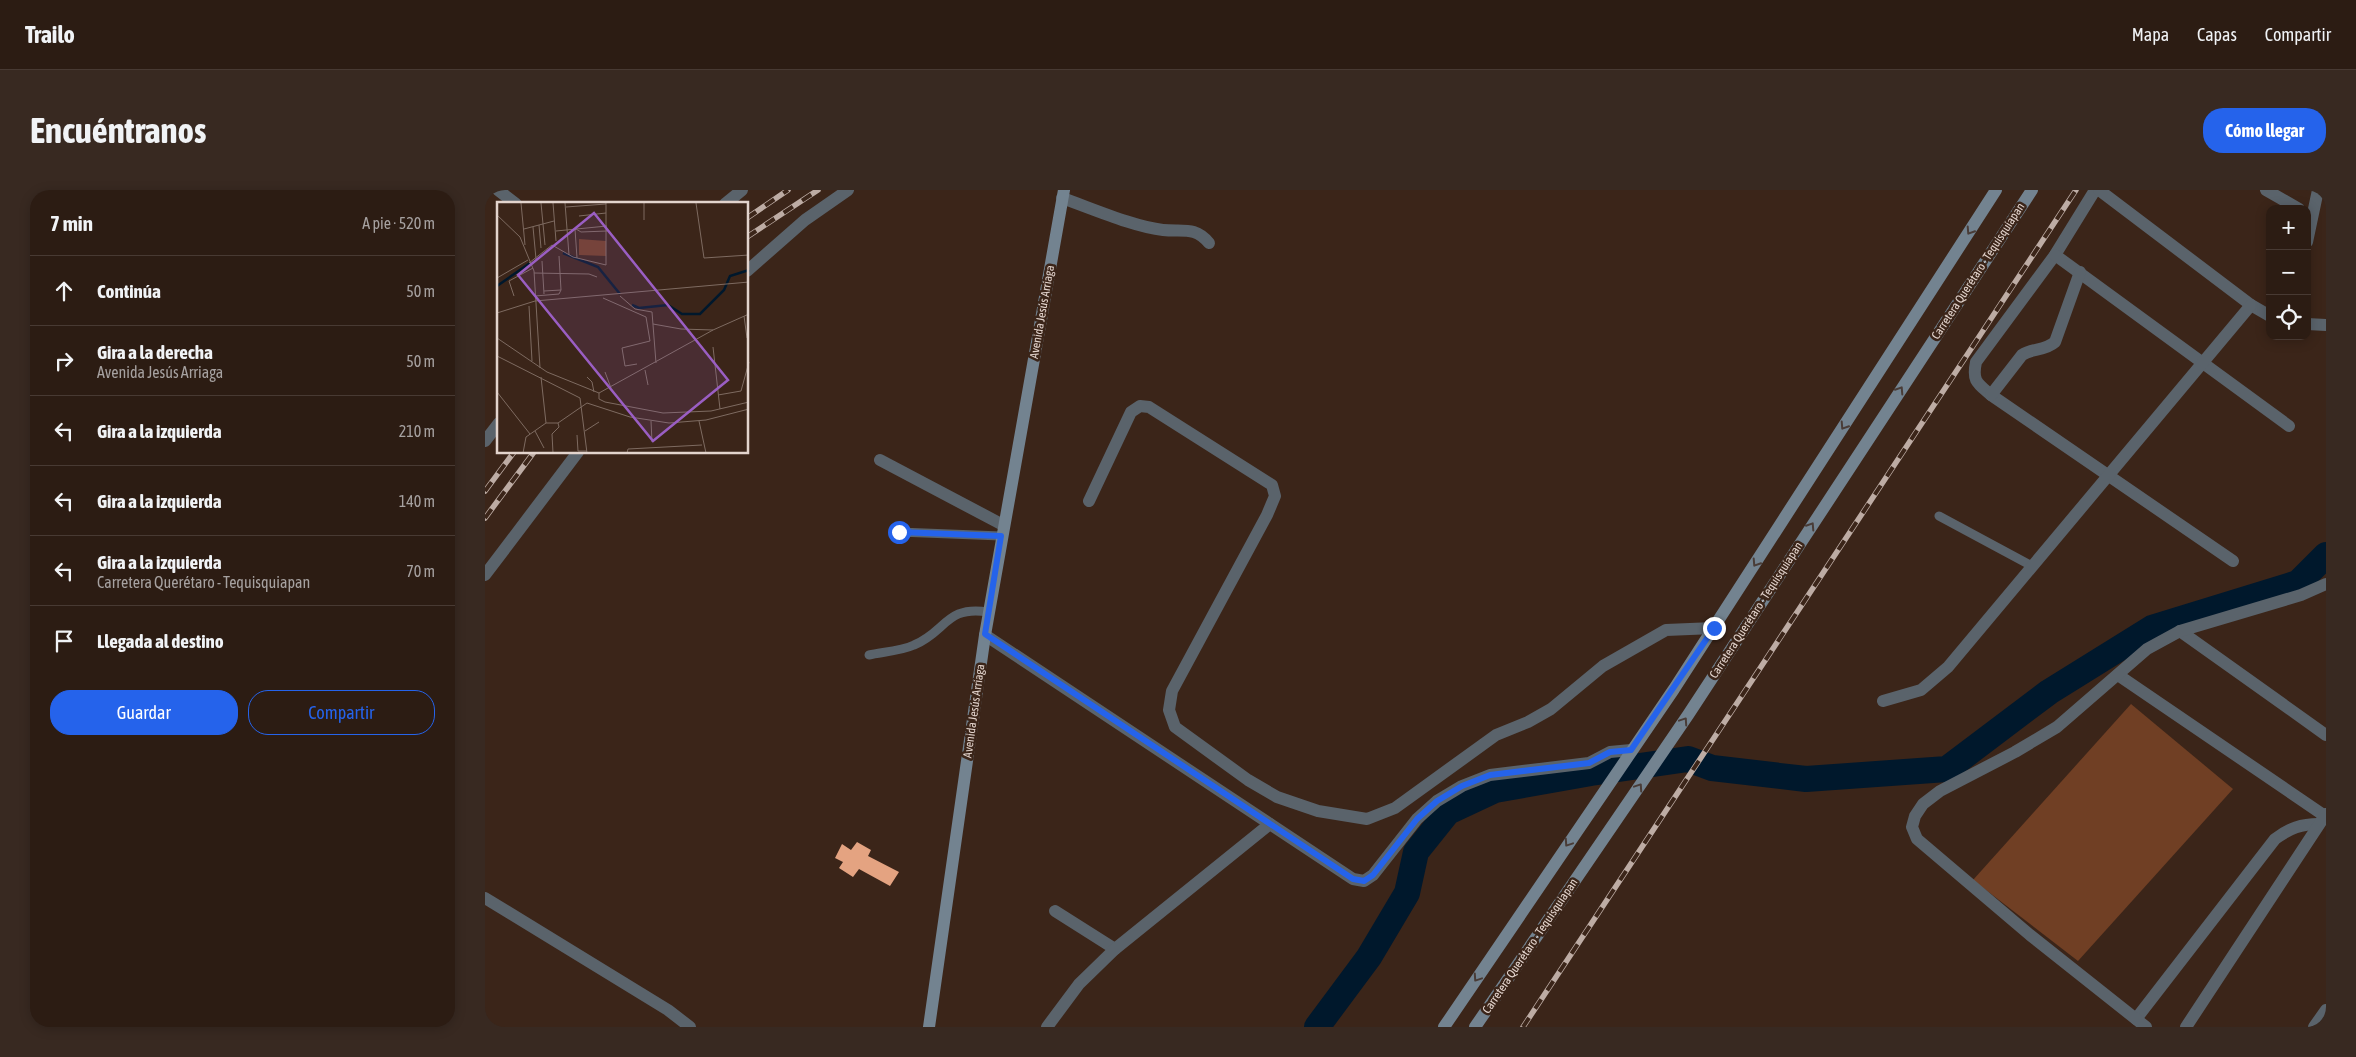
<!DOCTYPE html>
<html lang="es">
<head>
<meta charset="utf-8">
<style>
	body { margin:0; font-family:"Asap Condensed",sans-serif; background:#382921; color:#f1f3f6 }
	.controls { position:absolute; right:15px; top:15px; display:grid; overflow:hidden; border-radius:10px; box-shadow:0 2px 12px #0003 }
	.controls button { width:45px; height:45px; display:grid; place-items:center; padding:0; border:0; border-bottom:1px solid #483a33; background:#2c1c13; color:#f1f3f6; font:25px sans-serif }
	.stop { position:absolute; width:15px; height:15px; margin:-11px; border:4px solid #2563eb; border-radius:50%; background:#fff }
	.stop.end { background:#2563eb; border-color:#fff; box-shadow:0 1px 5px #0008 }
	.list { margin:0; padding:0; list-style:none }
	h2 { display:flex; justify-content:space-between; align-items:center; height:65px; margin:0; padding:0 20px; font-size:21px }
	h2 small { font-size:16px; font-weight:400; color:#a6a1a0 }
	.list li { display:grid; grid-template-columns:32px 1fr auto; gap:15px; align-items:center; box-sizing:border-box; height:70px; padding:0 20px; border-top:1px solid #483a33 }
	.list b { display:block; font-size:19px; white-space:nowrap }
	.list p { margin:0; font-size:16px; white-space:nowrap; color:#a6a1a0 }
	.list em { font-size:16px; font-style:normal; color:#a6a1a0 }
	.actions { display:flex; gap:10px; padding:15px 20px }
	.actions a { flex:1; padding:11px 0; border:1px solid #2563eb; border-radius:20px; text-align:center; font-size:18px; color:#2563eb }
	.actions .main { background:#2563eb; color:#fff }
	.icon { flex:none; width:28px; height:28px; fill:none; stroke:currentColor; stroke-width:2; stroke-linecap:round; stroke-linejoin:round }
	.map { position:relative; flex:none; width:1841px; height:837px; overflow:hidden; border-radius:20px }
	header { display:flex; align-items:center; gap:30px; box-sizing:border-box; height:70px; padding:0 25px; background:#2c1c13; border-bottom:1px solid #483a33 }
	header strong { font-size:24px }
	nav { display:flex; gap:28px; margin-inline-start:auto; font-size:18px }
	.intro { display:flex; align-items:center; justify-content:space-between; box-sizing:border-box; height:120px; padding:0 30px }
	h1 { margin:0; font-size:35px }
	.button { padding:12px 22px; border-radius:20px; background:#2563eb; color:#fff; font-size:18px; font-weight:700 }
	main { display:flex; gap:30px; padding:0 30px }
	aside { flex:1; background:#2c1c13; border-radius:20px; box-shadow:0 2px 12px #0003 }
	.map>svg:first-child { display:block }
</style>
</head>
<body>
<header>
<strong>Trailo</strong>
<nav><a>Mapa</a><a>Capas</a><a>Compartir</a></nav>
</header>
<div class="intro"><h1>Encuéntranos</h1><a class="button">Cómo llegar</a></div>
<main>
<aside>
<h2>7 min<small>A pie · 520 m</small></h2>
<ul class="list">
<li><svg class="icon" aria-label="ahead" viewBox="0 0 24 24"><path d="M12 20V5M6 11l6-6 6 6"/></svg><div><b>Continúa</b></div><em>50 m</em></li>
<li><svg class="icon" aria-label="right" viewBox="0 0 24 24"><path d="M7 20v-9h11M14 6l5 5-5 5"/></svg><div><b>Gira a la derecha</b><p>Avenida Jesús Arriaga</p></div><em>50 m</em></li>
<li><svg class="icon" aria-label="left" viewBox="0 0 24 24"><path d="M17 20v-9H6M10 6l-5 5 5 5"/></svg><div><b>Gira a la izquierda</b></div><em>210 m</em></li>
<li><svg class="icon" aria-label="left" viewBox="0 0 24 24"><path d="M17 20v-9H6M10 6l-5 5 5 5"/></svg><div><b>Gira a la izquierda</b></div><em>140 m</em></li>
<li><svg class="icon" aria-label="left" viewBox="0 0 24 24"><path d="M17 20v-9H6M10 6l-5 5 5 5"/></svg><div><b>Gira a la izquierda</b><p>Carretera Querétaro - Tequisquiapan</p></div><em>70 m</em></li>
<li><svg class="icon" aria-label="arrive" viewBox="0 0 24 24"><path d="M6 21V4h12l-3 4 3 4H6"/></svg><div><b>Llegada al destino</b></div></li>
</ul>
<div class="actions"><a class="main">Guardar</a><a>Compartir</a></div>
</aside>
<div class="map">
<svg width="1841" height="837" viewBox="0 0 1841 837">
	<rect width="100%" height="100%" fill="#3b2519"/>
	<!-- green -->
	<path fill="#703f24" d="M1646 514 1748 599 1593 771 1488 690Z"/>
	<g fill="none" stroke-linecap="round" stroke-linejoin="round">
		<!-- river -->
		<path stroke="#00182c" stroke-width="26" d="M832 837 884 767 922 703 931 662 963 622 1010 600 1106 583 1203 569 1227 578 1321 589 1462 579 1564 502 1667 438 1813 393 1841 365"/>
	</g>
	<!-- building -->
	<path fill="#e4a381" d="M372 652 386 660 383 666 414 682 405 696 374 679 368 687 354 678 358 672 350 668 357 654 366 660Z"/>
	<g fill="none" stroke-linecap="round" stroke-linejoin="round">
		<!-- lane -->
		<g stroke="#5a636b" stroke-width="9">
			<path d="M1454 326 1547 376"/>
			<path d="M414 342 516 346"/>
			<path d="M384 465C398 462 416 461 429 455 461 442 461 415 503 422"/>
		</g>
		<!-- street -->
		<g stroke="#5a636b" stroke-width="12">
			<path d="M13 0 31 14"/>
			<path d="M1610 0 1570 65 1491 172C1487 191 1492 193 1506 205L1748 371"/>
			<path d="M1614 0 1766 115 1785 126"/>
			<path d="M1781 0 1814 19"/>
			<path d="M577 8C606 18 649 37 678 40 698 42 710 36 724 53"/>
			<path d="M240 14 257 0"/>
			<path d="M1822 52 1833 0"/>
			<path d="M1570 65 1804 236"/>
			<path d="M262 81 320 30 363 0"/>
			<path d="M1822 134 1841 135"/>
			<path d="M1506 205 1537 165C1547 158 1560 161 1570 152L1595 82"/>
			<path d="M0 251 14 233"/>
			<path d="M395 270 518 335"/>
			<path d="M604 311 646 222 655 216 664 217 787 295 790 306 782 325 687 501 684 520 690 537 763 590 792 607 833 621 882 629 910 618 1011 545 1043 532 1066 519 1118 476 1181 440 1229 438"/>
			<path d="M0 385 93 262"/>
			<path d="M1695 441 1841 545"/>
			<path d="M500 445 868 689 879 691 888 685 932 629 952 611 977 596 1005 585 1104 573 1125 562 1146 560"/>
			<path d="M1633 485 1840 626"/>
			<path d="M1398 511 1436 500 1463 477 1766 115"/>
			<path d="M0 708 183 820 205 837"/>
			<path d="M570 721 630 759"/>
			<path d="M1651 829 1790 649C1805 638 1816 634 1834 634"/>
			<path d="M562 837 594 794 630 759 785 634"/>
			<path d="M1661 837 1545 745 1432 649 1427 637 1430 626 1438 614 1455 601 1530 562 1572 537 1662 459 1695 441 1816 405 1841 394"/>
			<path d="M1701 837 1841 624"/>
			<path d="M1829 837 1841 820"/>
		</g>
		<!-- secondary -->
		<g stroke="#738390" stroke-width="12">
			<path d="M444 837 500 445 579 0"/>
			<path d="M959 837 1189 499 1511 0"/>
			<path d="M990 837 1203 525 1547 0"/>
		</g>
		<defs>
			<g id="rail">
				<path d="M262 28 303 0"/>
				<path d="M262 47 333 0"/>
				<path d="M0 301 29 262"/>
				<path d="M0 328 49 262"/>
				<path d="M1038 837 1591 0"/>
			</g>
		</defs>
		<!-- rail casing -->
		<use href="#rail" stroke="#bdaca4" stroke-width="5.5"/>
		<!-- rail -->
		<use href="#rail" stroke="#3b2519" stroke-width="4" stroke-dasharray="11" stroke-linecap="butt"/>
	</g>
	<!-- one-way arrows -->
	<defs><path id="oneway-chevron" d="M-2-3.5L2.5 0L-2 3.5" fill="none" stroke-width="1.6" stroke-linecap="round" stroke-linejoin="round" transform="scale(1.25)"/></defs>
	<g stroke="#493c37">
		<use href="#oneway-chevron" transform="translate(1485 41) rotate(123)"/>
		<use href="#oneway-chevron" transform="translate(1415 200) rotate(-57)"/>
		<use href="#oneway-chevron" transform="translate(1359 236) rotate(123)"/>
		<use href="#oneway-chevron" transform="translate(1326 336) rotate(-57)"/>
		<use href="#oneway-chevron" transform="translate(1271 373) rotate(123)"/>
		<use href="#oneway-chevron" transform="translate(1199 531) rotate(-56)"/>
		<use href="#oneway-chevron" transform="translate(1154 597) rotate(-56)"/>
		<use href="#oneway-chevron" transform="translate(1083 653) rotate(124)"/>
		<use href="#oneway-chevron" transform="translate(992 788) rotate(124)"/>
	</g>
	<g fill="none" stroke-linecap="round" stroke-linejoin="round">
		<!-- route -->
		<path stroke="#2563eb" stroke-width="6" d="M414 342 516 346 500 444 868 689 879 691 888 685 932 629 952 611 977 596 1005 585 1104 573 1125 562 1146 560 1229 438"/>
	</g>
	<g text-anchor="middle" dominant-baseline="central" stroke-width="5" stroke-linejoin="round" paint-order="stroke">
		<!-- street labels -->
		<g font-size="12" fill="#e3d4cd" stroke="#3b2519">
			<text transform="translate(1493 81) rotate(-57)">Carretera Querétaro - Tequisquiapan</text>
			<text transform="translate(557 122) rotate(-80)">Avenida Jesús Arriaga</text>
			<text transform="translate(1271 420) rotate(-57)">Carretera Querétaro - Tequisquiapan</text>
			<text transform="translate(489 521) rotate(-82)">Avenida Jesús Arriaga</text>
			<text transform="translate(1045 756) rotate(-56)">Carretera Querétaro - Tequisquiapan</text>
		</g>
	</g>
	<!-- overview -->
	<g transform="translate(12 12)">
		<rect width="251" height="251" fill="#3b2519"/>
		<path d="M82 37 109 39V54L82 53Z" fill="#703f24"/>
		<path fill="none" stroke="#00182c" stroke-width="2.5" d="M66 51 101 65 123 92M0 84 33 61M135 103 142 106 171 103 185 112H203L227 88 233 74 252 68"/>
		<path fill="none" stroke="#7e6b61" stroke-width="1" d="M24 1 28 43M44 1 48 43M56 1 59 39M68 1 72 53M199 1 207 56 252 53M69 5 109 2M0 13 23 35 37 69 43 166M82 14 109 11M147 18V1M42 23 44 46M36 25 39 57M27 27 57 19M78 27 80 56M79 27 84 30 110 29M59 29 110 24M62 54 64 88M45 59 47 92M32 61 55 43 76 55 109 63V1M37 71 92 72 100 75M0 76 31 58M47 89 64 88M17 94 12 79 36 66M38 94 62 92 64 88M123 94 138 107 155 110 159 161M106 96 149 115 153 139 125 146 128 164 140 162M32 104 35 159M0 111 38 99 252 80M247 114 250 136M156 122 184 127 216 128M0 136 50 170 102 191 216 128 252 112M216 145 223 207M0 154 83 196 90 251M148 168 151 183M108 170 114 186M44 175 49 221M90 175 95 180 97 190M0 190 33 232M102 191V197L108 200 166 211 214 209 252 200M221 193 244 189 252 160M154 219 155 240M202 219 209 251M38 229 47 246M88 229 102 220M80 233 81 249H90M26 251 29 235 49 221H61L90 201 133 215 172 221 209 218 252 207M56 251 55 232 62 225 61 221M130 251 131 247 205 243"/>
		<path fill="#9a5ec3" fill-opacity="0.15" stroke="#9a5ec3" stroke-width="2.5" d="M97 11 231 178 156 239 21 73Z"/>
		<rect width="251" height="251" fill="none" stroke="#e3d4cd" stroke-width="2.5"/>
	</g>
</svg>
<div class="controls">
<button>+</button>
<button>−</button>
<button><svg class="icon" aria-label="locate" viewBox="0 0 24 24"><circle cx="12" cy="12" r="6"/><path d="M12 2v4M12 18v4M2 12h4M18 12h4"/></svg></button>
</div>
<div class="stop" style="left:414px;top:342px"></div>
<div class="stop end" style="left:1229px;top:438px"></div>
</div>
</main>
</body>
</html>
